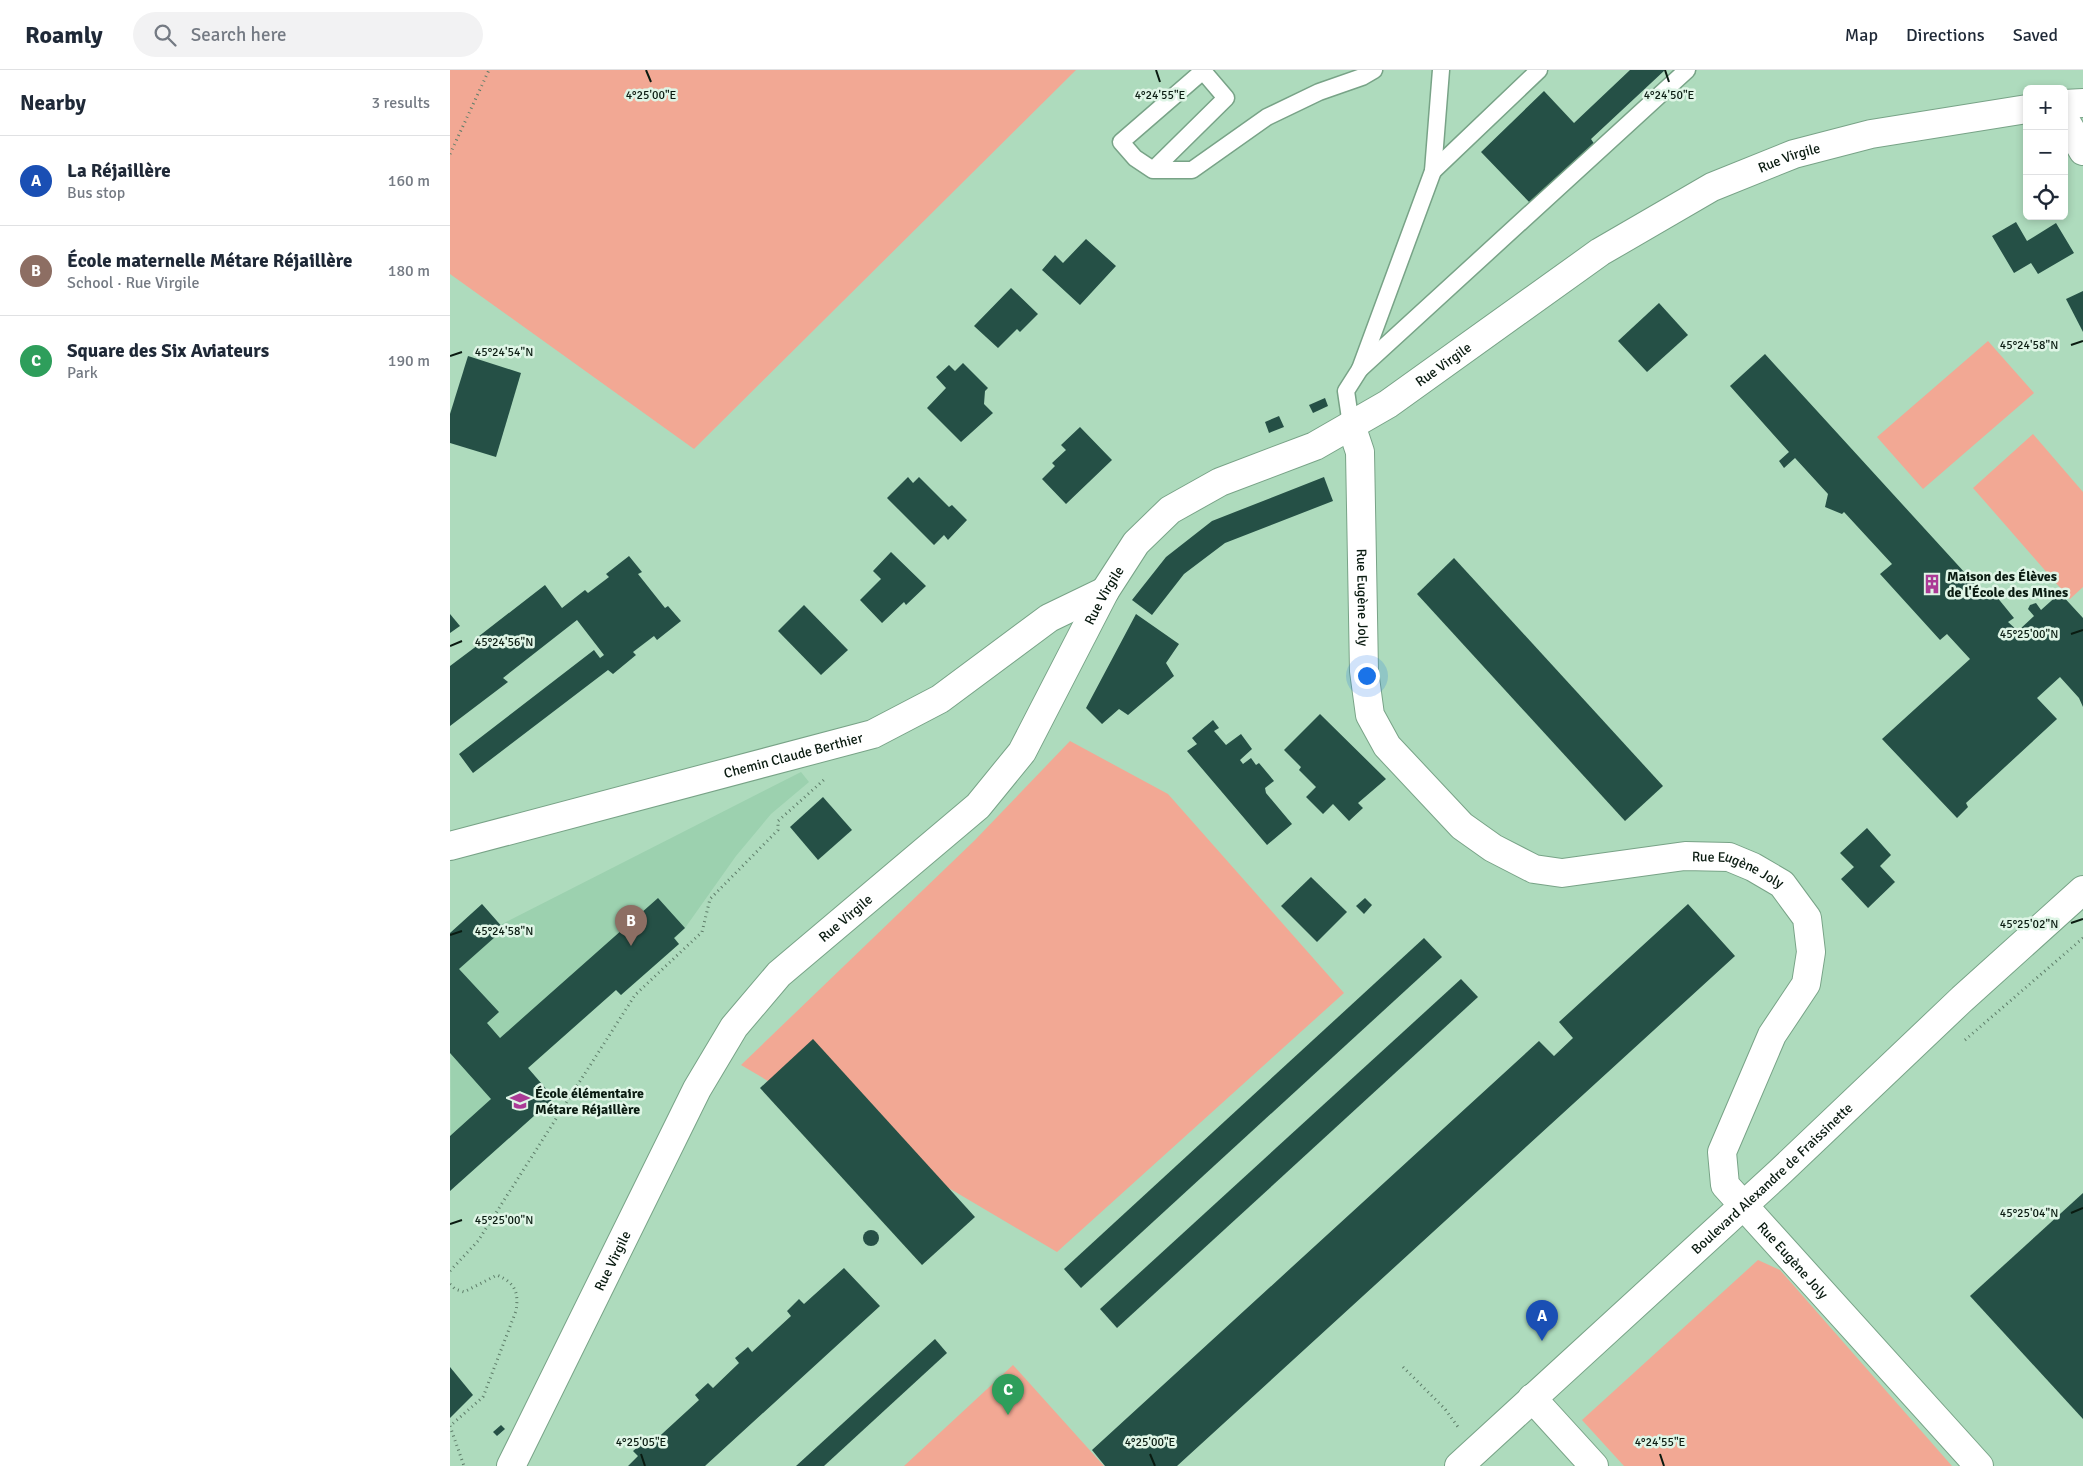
<!DOCTYPE html>
<html lang="en">
<head>
<meta charset="utf-8">
<style>
	body { margin:0; font-family:Signika,sans-serif; background:#f2f2f3; color:#1f2937 }
	.controls { position:absolute; right:15px; top:15px; display:grid; overflow:hidden; border-radius:8px; box-shadow:0 2px 8px #0003 }
	.controls button { width:45px; height:45px; display:grid; place-items:center; padding:0; border:0; border-bottom:1px solid #e0e1e3; background:#fff; color:#1f2937; font:25px sans-serif }
	.you { position:absolute; left:916px; top:605px; width:18px; height:18px; margin:-12px; border:4px solid #fff; border-radius:50%; background:#1a73e8; box-shadow:0 0 0 8px #1a73e833 }
	.badge { display:grid; place-items:center; width:32px; height:32px; border-radius:50%; background:#db2777; color:#fff; font-size:16px; font-weight:700 }
	.pin { position:absolute; translate:-50% -41px; filter:drop-shadow(0 1px 2px #0008) }
	.pin::after { content:''; position:absolute; top:26px; width:18px; height:15px; background:inherit; clip-path:polygon(0 0,100% 0,50% 100%) }
	.list { margin:0; padding:0; list-style:none }
	h2 { display:flex; justify-content:space-between; align-items:center; height:65px; margin:0; padding:0 20px; font-size:21px }
	h2 small { font-size:16px; font-weight:400; color:#747a83 }
	.list li { display:grid; grid-template-columns:32px 1fr auto; gap:15px; align-items:center; box-sizing:border-box; height:90px; padding:0 20px; border-top:1px solid #e0e1e3 }
	.list b { display:block; font-size:19px; white-space:nowrap }
	.list p { margin:0; font-size:16px; white-space:nowrap; color:#747a83 }
	.list em { font-size:16px; font-style:normal; color:#747a83 }
	.icon { flex:none; width:28px; height:28px; fill:none; stroke:currentColor; stroke-width:2; stroke-linecap:round; stroke-linejoin:round }
	.map { position:relative; flex:none; width:1633px; height:1396px; overflow:hidden }
	header { display:flex; align-items:center; gap:30px; box-sizing:border-box; height:70px; padding:0 25px; background:#fff; border-bottom:1px solid #e0e1e3 }
	header strong { font-size:24px }
	nav { display:flex; gap:28px; margin-inline-start:auto; font-size:18px }
	.search { width:350px; height:45px; background:#f2f2f3; display:flex; align-items:center; gap:12px; box-sizing:border-box; padding:0 18px; border-radius:28px; color:#747a83; font-size:19px }
	main { display:flex }
	aside { flex:1; background:#fff }
	.map>svg:first-child { display:block }
</style>
</head>
<body>
<header>
<strong>Roamly</strong>
<div class="search"><svg class="icon" aria-label="search" viewBox="0 0 24 24"><circle cx="10" cy="10" r="6"/><path d="M15 15l6 6"/></svg>Search here</div>
<nav><a>Map</a><a>Directions</a><a>Saved</a></nav>
</header>
<main>
<aside>
<h2>Nearby<small>3 results</small></h2>
<ul class="list">
<li><span class="badge" style="background:#1a4fb4">A</span><div><b>La Réjaillère</b><p>Bus stop</p></div><em>160 m</em></li>
<li><span class="badge" style="background:#8d6e63">B</span><div><b>École maternelle Métare Réjaillère</b><p>School · Rue Virgile</p></div><em>180 m</em></li>
<li><span class="badge" style="background:#2e9e5b">C</span><div><b>Square des Six Aviateurs</b><p>Park</p></div><em>190 m</em></li>
</ul>
</aside>
<div class="map">
<svg width="1633" height="1396" viewBox="0 0 1633 1396">
	<rect width="100%" height="100%" fill="#aedbbd"/>
	<!-- built -->
	<path fill="#9cd1af" d="M351 702 359 712 321 744 286 786 235 858 225 868 229 874 171 925 166 920 78 998 104 1028 1 1120 0 863 32 834 50 855Z"/>
	<!-- green -->
	<g fill="#f2a894">
		<path d="M0 0H626L244 379 0 204Z"/>
		<path d="M1538 271 1584 323 1473 419 1427 367Z"/>
		<path d="M1583 364 1633 422V517L1620 529 1523 418Z"/>
		<path d="M620 671 718 724 894 923 607 1182 291 995 525 770Z"/>
		<path d="M1308 1190 1330 1200 1502 1396H1174L1132 1350Z"/>
		<path d="M563 1295 654 1396H454Z"/>
	</g>
	<!-- building -->
	<g fill="#255046">
		<path d="M1180 0H1215L1141 69 1145 75 1082 135 1031 82 1094 21 1124 53Z"/>
		<path d="M1566 152 1577 171 1606 153 1624 183 1588 204 1581 193 1564 203 1542 166Z"/>
		<path d="M636 169 666 196 630 235 592 200 605 185 613 193Z"/>
		<path d="M561 218 588 244 570 262 567 259 548 278 524 256Z"/>
		<path d="M1633 221V262L1616 229Z"/>
		<path d="M1209 233 1238 265 1197 302 1168 271Z"/>
		<path d="M1315 284 1537 527 1542 521 1564 548 1558 552 1568 561 1584 546 1578 539 1580 535 1586 533 1591 540 1610 523 1633 548V637L1629 628 1610 607 1587 628 1607 649 1516 733 1518 737 1507 748 1432 669 1520 589 1497 564 1490 570 1430 504 1442 494 1394 442 1392 444 1375 437 1378 424 1345 388 1334 398 1329 391 1339 382 1280 316Z"/>
		<path d="M18 286 71 303 46 387 0 373V344Z"/>
		<path d="M513 293 538 318 535 321 534 334 543 343 511 372 477 338 496 318 486 307 499 295 505 301Z"/>
		<path d="M875 328 878 336 863 343 859 335Z"/>
		<path d="M829 346 834 357 819 363 815 352Z"/>
		<path d="M630 357 662 390 616 434 592 409 605 396 602 393 616 380 611 375Z"/>
		<path d="M458 407 463 413 469 407 499 437 502 435 517 450 498 470 494 465 484 475 437 428Z"/>
		<path d="M874 407 883 431 775 473 734 504 702 545 682 530 716 487 762 451Z"/>
		<path d="M441 482 476 516 456 535 454 532 432 553 410 530 431 509 423 501Z"/>
		<path d="M179 486 192 502 188 504 215 538 218 536 231 551 207 570 204 566 183 582 186 585 163 604 158 600 23 703 9 684 144 580 150 588 154 585 127 550 53 608 58 612 0 656V596L28 575 24 570 95 515 112 538 135 520 138 523 159 507 156 504Z"/>
		<path d="M1004 488 1213 716 1175 751 967 524Z"/>
		<path d="M354 535 398 580 371 605 328 561Z"/>
		<path d="M0 544 10 556 0 563Z"/>
		<path d="M686 544 729 574 716 593 724 606 678 645 669 639 652 654 636 638Z"/>
		<path d="M870 644 936 709 908 733 913 738 899 751 883 734 873 744 856 727 866 717 849 700 851 697 834 680Z"/>
		<path d="M763 650 769 658 764 661 776 675 791 664 802 679 790 690 793 694 801 688 806 695 809 693 824 711 815 718 816 723 842 754 817 775 737 681 747 674 742 668Z"/>
		<path d="M373 727 402 760 368 790 340 757Z"/>
		<path d="M1417 758 1441 785 1430 796 1445 812 1418 838 1391 809 1404 797 1390 783Z"/>
		<path d="M861 807 897 842 867 872 831 836Z"/>
		<path d="M208 828 235 858 224 868 229 874 171 925 166 920 78 998 104 1028 0 1121V1066L41 1029 0 983V863L32 834 54 859 9 899 49 942 37 953 50 968Z"/>
		<path d="M915 828 922 835 914 844 906 836Z"/>
		<path d="M1238 834 1285 886 727 1396H655L642 1380 1089 971 1104 986 1123 968 1109 952Z"/>
		<path d="M974 868 992 887 631 1218 614 1199Z"/>
		<path d="M1011 909 1028 927 667 1258 650 1239Z"/>
		<path d="M363 969 525 1147 472 1195 310 1018Z"/>
		<path d="M1633 1123V1349L1520 1226Z"/>
		<circle cx="421" cy="1168" r="8"/>
		<path d="M394 1198 430 1236 255 1396H178L188 1386 183 1381 197 1369 201 1374 249 1330 245 1325 258 1313 263 1318 289 1293 285 1288 298 1277 302 1282 341 1246 337 1241 349 1229 354 1234Z"/>
		<path d="M485 1269 497 1283 374 1396H346Z"/>
		<path d="M0 1297 23 1325 0 1348Z"/>
		<path d="M51 1355 55 1359 47 1366 43 1362Z"/>
	</g>
	<g fill="none" stroke-linecap="round" stroke-linejoin="round">
		<defs>
			<g id="lane">
				<path d="M703 100 776 28 753 1 671 72 685 88 703 100H742L817 47 869 22 912 7 924 0"/>
				<path d="M983 101 1089 0"/>
				<path d="M910 299 1237 0"/>
				<path d="M901 355 896 321 910 299 983 101 991 0"/>
			</g>
			<g id="street">
				<path d="M1614 48 1633 81"/>
				<path id="s1" d="M901 355 910 382 914 601 920 645 937 676 1012 756 1043 778 1084 799 1112 803 1235 786 1279 787 1303 797 1332 814 1357 848 1361 882 1356 914 1322 965 1272 1082 1275 1115 1529 1396"/>
				<path id="s2" d="M0 776 423 664 490 629 599 548 655 521"/>
				<path d="M1082 1328 1144 1396"/>
			</g>
			<g id="secondary">
				<path d="M1614 34 1633 33"/>
				<path id="s3" d="M61 1396 247 1019 284 957 329 904 528 736 572 682 655 521 686 473 720 440 770 412 865 376 938 334 1150 182 1262 117 1344 84 1421 64 1577 39"/>
				<path id="s4" d="M1009 1396 1331 1101 1512 929 1633 820"/>
			</g>
		</defs>
		<!-- lane casing -->
		<use href="#lane" stroke="#78a387" stroke-width="19"/>
		<!-- street casing -->
		<use href="#street" stroke="#78a387" stroke-width="30"/>
		<!-- secondary casing -->
		<use href="#secondary" stroke="#78a387" stroke-width="30"/>
		<!-- path -->
		<g stroke="#5e7d69" stroke-width="3" stroke-dasharray="1 4" stroke-linecap="butt">
			<path d="M0 84 39 0"/>
			<path d="M1515 970 1633 868"/>
			<path d="M0 1201 28 1171 185 925 252 862 260 829 328 760V751L376 708"/>
			<path d="M0 1214 5 1219 14 1222 47 1205C65 1213 69 1222 66 1241L33 1327 0 1356"/>
			<path d="M953 1297 995 1339 1008 1357"/>
			<path d="M0 1356 14 1396"/>
		</g>
		<!-- lane -->
		<use href="#lane" stroke="#fff" stroke-width="16"/>
		<!-- street -->
		<use href="#street" stroke="#fff" stroke-width="28"/>
		<!-- secondary -->
		<use href="#secondary" stroke="#fff" stroke-width="28"/>
	</g>
	<!-- ticks -->
	<path fill="none" stroke="#0a1b11" stroke-width="2" d="M196 0 201 12M706 0 710 12M1215 0 1219 12M1621 275 1633 271M0 286 12 282M1621 564 1633 560M0 576 12 571M1621 853 1633 849M0 865 12 861M1621 1143 1633 1138M0 1154 12 1150M191 1384 195 1396M700 1384 705 1396M1210 1384 1214 1396"/>
	<!-- icons -->
	<defs>
		<symbol id="building-bare" viewBox="-9 -9 18 18"><path d="M-4-6H4V6H1V3H-1V6H-4ZM-2.5-4.3h1.7v1.8h-1.7ZM.8-4.3h1.7v1.8H.8ZM-2.5-1h1.7V.8h-1.7ZM.8-1h1.7V.8H.8Z" fill="#ab3a96" stroke="#dff5e6" stroke-width="2.5" paint-order="stroke"/></symbol>
		<symbol id="school-bare" viewBox="-9 -9 18 18"><path d="M0-5L7-2L0 1L-7-2ZM-4 1L0 2.5L4 1V4Q0 6-4 4Z" fill="#ab3a96" stroke="#dff5e6" stroke-width="2.5" paint-order="stroke"/></symbol>
	</defs>
	<g fill-rule="evenodd">
		<use href="#building-bare" x="1468" y="500" width="28" height="28"/>
		<use href="#school-bare" x="56" y="1017" width="28" height="28"/>
	</g>
	<g text-anchor="middle" dominant-baseline="central" stroke-width="5" stroke-linejoin="round" paint-order="stroke">
		<!-- street labels -->
		<g font-size="14" fill="#0a1b11" stroke="#dff5e6">
			<text stroke="none"><textPath href="#s3" startOffset="1894">Rue Virgile</textPath></text>
			<text stroke="none"><textPath href="#s3" startOffset="1489">Rue Virgile</textPath></text>
			<text stroke="none"><textPath href="#s3" startOffset="1069">Rue Virgile</textPath></text>
			<text stroke="none"><textPath href="#s1" startOffset="174">Rue Eugène Joly</textPath></text>
			<text stroke="none"><textPath href="#s2" startOffset="355">Chemin Claude Berthier</textPath></text>
			<text stroke="none"><textPath href="#s1" startOffset="729">Rue Eugène Joly</textPath></text>
			<text stroke="none"><textPath href="#s3" startOffset="649">Rue Virgile</textPath></text>
			<text stroke="none"><textPath href="#s4" startOffset="425">Boulevard Alexandre de Fraissinette</textPath></text>
			<text stroke="none"><textPath href="#s1" startOffset="1209">Rue Eugène Joly</textPath></text>
			<text stroke="none"><textPath href="#s3" startOffset="229">Rue Virgile</textPath></text>
		</g>
		<!-- poi labels -->
		<g font-size="14" font-weight="bold" fill="#0a1b11" stroke="#dff5e6" text-anchor="start">
			<text x="1497" y="506">Maison des Élèves<tspan x="1497" dy="16">de l'École des Mines</tspan></text>
			<text x="85" y="1023">École élémentaire<tspan x="85" dy="16">Métare Réjaillère</tspan></text>
		</g>
	</g>
	<g font-size="12" text-anchor="middle" fill="#0a1b11" stroke="#dff5e6" stroke-width="5" stroke-linejoin="round" paint-order="stroke">
		<text x="201" y="29">4°25'00"E</text>
		<text x="710" y="29">4°24'55"E</text>
		<text x="1219" y="29">4°24'50"E</text>
		<text x="1579" y="279">45°24'58"N</text>
		<text x="54" y="286">45°24'54"N</text>
		<text x="1579" y="568">45°25'00"N</text>
		<text x="54" y="576">45°24'56"N</text>
		<text x="1579" y="858">45°25'02"N</text>
		<text x="54" y="865">45°24'58"N</text>
		<text x="1579" y="1147">45°25'04"N</text>
		<text x="54" y="1154">45°25'00"N</text>
		<text x="191" y="1376">4°25'05"E</text>
		<text x="700" y="1376">4°25'00"E</text>
		<text x="1210" y="1376">4°24'55"E</text>
	</g>
</svg>
<div class="controls">
<button>+</button>
<button>−</button>
<button><svg class="icon" aria-label="locate" viewBox="0 0 24 24"><circle cx="12" cy="12" r="6"/><path d="M12 2v4M12 18v4M2 12h4M18 12h4"/></svg></button>
</div>
<div class="you"></div>
<div class="pin badge" style="left:1092px;top:1271px;background:#1a4fb4">A</div>
<div class="pin badge" style="left:181px;top:876px;background:#8d6e63">B</div>
<div class="pin badge" style="left:558px;top:1345px;background:#2e9e5b">C</div>
</div>
</main>
</body>
</html>
